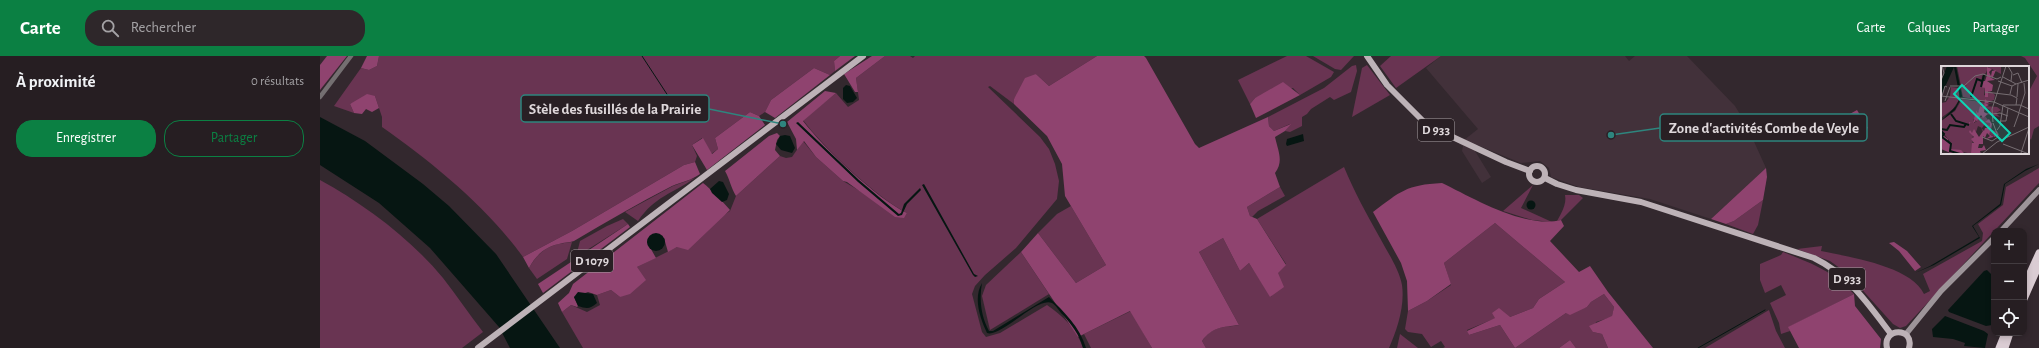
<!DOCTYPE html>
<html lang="fr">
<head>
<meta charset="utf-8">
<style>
	body { margin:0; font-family:"Alegreya Sans",sans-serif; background:#2e272a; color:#f1f3f6 }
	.controls { position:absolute; right:12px; bottom:12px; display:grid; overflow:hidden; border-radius:8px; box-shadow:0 2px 6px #0003 }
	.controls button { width:36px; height:36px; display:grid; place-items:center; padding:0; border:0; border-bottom:1px solid #423c40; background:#261e22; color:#f1f3f6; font:20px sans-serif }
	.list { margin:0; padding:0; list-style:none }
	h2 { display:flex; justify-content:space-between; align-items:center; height:52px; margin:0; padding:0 16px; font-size:17px }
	h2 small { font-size:13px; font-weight:400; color:#a4a2a5 }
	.actions { display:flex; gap:8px; padding:12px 16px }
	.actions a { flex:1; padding:9px 0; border:1px solid #0b8043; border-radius:16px; text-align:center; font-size:14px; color:#0b8043 }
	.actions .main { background:#0b8043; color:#fff }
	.icon { flex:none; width:22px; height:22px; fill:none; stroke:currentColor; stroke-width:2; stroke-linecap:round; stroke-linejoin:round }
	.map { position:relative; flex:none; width:1719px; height:292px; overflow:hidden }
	header { display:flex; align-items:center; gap:24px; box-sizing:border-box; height:56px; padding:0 20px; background:#0b8043; color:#fff }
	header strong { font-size:19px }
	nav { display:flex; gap:22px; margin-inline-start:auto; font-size:14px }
	.search { width:280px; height:36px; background:#2e272a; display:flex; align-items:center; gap:10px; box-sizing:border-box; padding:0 14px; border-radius:16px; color:#a4a2a5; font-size:15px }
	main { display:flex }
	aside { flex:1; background:#261e22 }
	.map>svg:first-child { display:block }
</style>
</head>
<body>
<header>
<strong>Carte</strong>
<div class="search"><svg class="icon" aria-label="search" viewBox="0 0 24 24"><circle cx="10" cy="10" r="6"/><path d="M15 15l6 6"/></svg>Rechercher</div>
<nav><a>Carte</a><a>Calques</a><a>Partager</a></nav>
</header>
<main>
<aside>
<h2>À proximité<small>0 résultats</small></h2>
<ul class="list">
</ul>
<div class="actions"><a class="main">Enregistrer</a><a>Partager</a></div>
</aside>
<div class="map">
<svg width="1719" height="292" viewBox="0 0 1719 292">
	<rect width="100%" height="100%" fill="#33282e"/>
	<!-- built -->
	<path fill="#42313a" d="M1121 0H1305L1309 5 1315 0H1367L1415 50 1426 68 1446 112 1391 163 1330 143 1259 131 1231 121 1229 112 1220 105 1201 107 1157 89 1155 95 1171 121 1162 127 1142 95 1143 90 1139 88 1158 73 1106 12Z"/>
	<!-- green -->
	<g fill="#693452">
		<path d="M59 0H520L514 5 515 15 510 19 494 12 451 44 445 56 439 60 430 56 395 82 398 93 391 98 382 82 372 89 377 100 375 106 364 109 252 175 203 201C166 150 113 107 62 71V61L55 40 30 48 34 57 14 50 41 12 49 14 57 10Z"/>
		<path d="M565 0H590L593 2 595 0H777L729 30 716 18 694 43V48L670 30 668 31 720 81 729 93 735 108 739 125 737 143 696 192 665 219 655 230 652 238 662 276 666 281 680 277 727 249C743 260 757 273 763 292H263L242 256 251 249 267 256 280 249 277 239 291 234 300 241 317 211 357 191 410 155 416 140 460 100 466 102 472 101 483 85 496 101 523 125 584 161 587 157C557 142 503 91 483 64L516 37 528 51 539 44 536 22Z"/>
		<path d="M967 0H986L1014 16 1011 21 980 39 973 32 935 42 930 48 918 24Z"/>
		<path d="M993 0H1034L1021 14 1015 13Z"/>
		<path d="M1071 0H1121L1076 32 1060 10Z"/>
		<path d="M1701 0H1719V70L1714 73 1711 84 1708 79V37L1717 20 1705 2Z"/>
		<path d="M1036 9 1037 15 1031 36 1014 44 1010 41 991 53 987 58 982 61V70L970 76 965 75 970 68 954 75 949 70 948 61 1004 32 1032 10Z"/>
		<path d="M1047 9 1070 39 1032 61 1042 12Z"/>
		<path d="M1024 111C1034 135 1047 159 1060 182 1068 197 1079 213 1082 229 1085 250 1077 274 1069 292H886L882 285C894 269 902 272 919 269L879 196 903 182 920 215 929 207 951 241 958 216 966 208 937 163Z"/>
		<path d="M1719 112V127L1716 130 1586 270 1580 272 1573 268 1528 218 1510 205 1477 193 1502 190 1501 195C1529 201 1591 210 1604 238L1610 235 1603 218 1662 185 1663 177 1658 168 1683 149 1686 131Z"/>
		<path d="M375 122C352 138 335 140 318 165L305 156 353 130Z"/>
		<path d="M0 124C44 148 91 183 123 222 137 240 149 258 163 276L142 292H0Z"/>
		<path d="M1213 129 1201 152 1232 166 1212 164 1183 155Z"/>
		<path d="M960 131 965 140 938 155 932 161 930 160 927 151Z"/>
		<path d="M1245 139H1259L1263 142 1241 164 1237 165C1241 158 1247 148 1245 139Z"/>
		<path d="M1443 144 1438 169 1433 178 1406 168 1414 165Z"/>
		<path d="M751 150 786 209 756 227 718 177 737 158Z"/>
		<path d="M303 163 308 168 256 201 260 185 287 170Z"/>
		<path d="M1175 167 1245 226 1219 243 1213 252 1190 261 1176 262 1147 274 1149 279 1180 269 1195 292 1246 257 1267 251 1271 246 1284 238 1294 251 1292 261 1276 266 1273 276 1282 278 1288 292H1256L1250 284 1239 292H1123L1125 291 1121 285 1111 291 1102 278 1088 276 1085 273 1088 255 1107 245 1131 229 1124 207Z"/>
		<path d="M252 186 247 203 217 223 209 212C220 193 231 188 252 186Z"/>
		<path d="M701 196 729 238 670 274 662 240 666 229Z"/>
		<path d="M1463 196C1495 209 1509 213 1534 238L1469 271 1470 275 1461 278 1459 267 1450 247 1466 239 1461 229 1445 237 1440 224V208L1461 199Z"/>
		<path d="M1449 254 1456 275 1465 292H1385Z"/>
		<path d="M811 255 832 292H771L764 278Z"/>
		<path d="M1080 278 1098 292H1077Z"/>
	</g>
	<!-- forest -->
	<g fill="#8f436f">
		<path d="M7 0H27L0 34V9Z"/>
		<path d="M47 0H59L57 10 49 14 41 12Z"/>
		<path d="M520 0H535L515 15 514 5Z"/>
		<path d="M552 0H565L536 22 538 36H535L524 18Z"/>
		<path d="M777 0H824L826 2 875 88 879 92 948 61 949 70 954 75 971 68 965 75 955 81C958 95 964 105 955 117L960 131 927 151 930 160 937 163 966 209 958 217 964 231 950 241 929 207 920 215 903 182 879 196 919 269C903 271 892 271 882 285L886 292H832L810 255 758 281 701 196 718 177 756 227 786 209 745 140 742 108 727 80 694 48V43L705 22 716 18 729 30Z"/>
		<path d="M494 12 510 19 455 62 445 56 451 44Z"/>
		<path d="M963 26 980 39 936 62 930 48 935 42Z"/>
		<path d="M505 35 516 37 483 65C503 91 557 143 587 157L584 162 575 161 527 126 523 125 496 101 484 85 477 94 476 83 467 66Z"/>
		<path d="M47 38 55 40 59 52 52 56 46 53 42 58 34 57 30 48Z"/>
		<path d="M1537 54 1548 72 1534 82 1525 68V63L1528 59Z"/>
		<path d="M430 56 439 60 445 69 387 114 372 89 383 82 392 98 398 93 395 82Z"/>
		<path d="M457 77 460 80 457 84 455 94 460 100 416 140C411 132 410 124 405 115L449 80Z"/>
		<path d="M375 106 380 118C372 124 362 126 352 130 319 147 286 166 254 185 249 187 244 186 239 188 225 191 216 199 209 212L203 201 252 175 364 109Z"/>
		<path d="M1446 112 1447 121 1443 144 1414 165 1406 168 1391 163Z"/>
		<path d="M383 127C391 133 403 146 410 154L368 194 357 191 348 196 344 182 327 186 336 202 317 211 326 224 310 238 300 241 291 234 277 239 268 236 254 241 258 250 257 251 251 249 242 256 238 247 249 237 253 228Z"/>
		<path d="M1122 127C1153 142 1205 173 1241 164L1244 170 1230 185 1259 216 1270 210 1288 236 1333 292H1288L1282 278 1273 276 1269 270 1292 260 1294 251 1284 238 1271 246 1267 251 1250 259 1246 257 1195 292 1180 269 1149 279 1147 275 1175 262 1172 257 1179 252 1190 261 1213 252 1219 243 1245 226 1175 167 1124 207 1131 228 1107 245 1088 255 1087 225 1081 207 1053 156C1081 135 1086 129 1122 127Z"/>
		<path d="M308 168 310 171 223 237 218 228Z"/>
		<path d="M1574 186 1587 195 1601 211 1595 215 1579 195 1569 187Z"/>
		<path d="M1534 238 1535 250 1561 283 1560 292H1479L1468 271Z"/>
		<path d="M1250 284 1256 292H1239Z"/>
	</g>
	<!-- water -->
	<g fill="#061612">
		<path d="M526 29 530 30 537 42 533 46 527 47 523 43V32Z"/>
		<path d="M0 61 45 85 103 128 129 150 176 198 240 292H190L179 271 110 192 59 147 0 109Z"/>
		<path d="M478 66 539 124 579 158 581 157 584 148 600 132 601 134 587 148 582 159 578 160 538 126 476 67Z"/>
		<path d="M983 78 984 85 967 90 966 88 967 83Z"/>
		<path d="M465 79 470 80 475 92 472 97 461 94 456 88 460 80Z"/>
		<path d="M1719 108 1705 115 1685 128 1681 149 1653 170 1660 182 1614 209 1595 217 1610 210 1659 181 1652 170 1680 148 1684 128 1706 113Z"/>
		<path d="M399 125 403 126 409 138 407 144 402 146 392 137 390 133Z"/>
		<path d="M604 128 654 218 658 220 655 221 653 219 602 129Z"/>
		<circle cx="1211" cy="149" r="4.5"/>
		<circle cx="336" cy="186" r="9"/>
		<path d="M1667 214 1674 221V265L1672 269 1666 270 1629 256 1628 254 1664 215Z"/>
		<path d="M662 227C659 243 661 261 669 275H673L729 241C744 256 760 271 766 292H763C759 278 752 269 742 258 739 255 736 249 732 247 717 240 681 282 667 277 660 262 653 242 662 227Z"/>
		<path d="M258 236 273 238 277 247C270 253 267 253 258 250L254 241Z"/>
		<path d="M1625 260 1664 275 1668 278 1665 292 1644 290 1645 287 1633 283 1613 281 1612 273Z"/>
	</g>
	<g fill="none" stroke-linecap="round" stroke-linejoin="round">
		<!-- stream -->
		<g stroke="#061612" stroke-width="1">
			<path d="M322 0 356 52"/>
			<path d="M1378 292 1445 254"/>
		</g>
		<!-- tertiary -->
		<path stroke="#746f71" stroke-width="4.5" d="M0 41 31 0"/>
		<!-- secondary -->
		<g stroke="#9d9499" stroke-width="5.5">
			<path d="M1681 175 1719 134"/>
			<path d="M1586 278 1621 235 1674 182"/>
		</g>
		<!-- primary -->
		<g stroke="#bdb2b7" stroke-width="6">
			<path d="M1047 0 1067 29 1107 69 1186 106 1210 115"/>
			<circle cx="1217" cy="118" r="8"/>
			<path d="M1225 122 1237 128 1256 134 1321 146 1494 202C1529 219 1548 248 1571 278"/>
			<path d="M158 292 543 0"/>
			<path d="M1567 292C1562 271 1595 271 1589 292"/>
		</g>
		<!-- motorway -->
		<g stroke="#daccd3" stroke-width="7">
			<path d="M1704 230 1719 197"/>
			<path d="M1704 243 1719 209"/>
			<path d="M1679 292 1685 277"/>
			<path d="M1685 292 1690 277"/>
		</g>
	</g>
	<g text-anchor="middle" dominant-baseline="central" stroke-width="4" stroke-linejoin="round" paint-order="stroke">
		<!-- shield labels -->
		<g fill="#291f24" stroke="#a8a0a3" stroke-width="1">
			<rect x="1098" y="63" width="36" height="22" rx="3"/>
			<rect x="251" y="194" width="42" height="22" rx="3"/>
			<rect x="1509" y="212" width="36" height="22" rx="3"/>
		</g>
		<g font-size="13" font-weight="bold" fill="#ded7da">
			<text x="1116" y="74">D 933</text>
			<text x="272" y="205">D 1079</text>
			<text x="1527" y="223">D 933</text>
		</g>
	</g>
	<!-- overview -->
	<g transform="translate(1621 10)">
		<rect width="88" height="88" fill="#33282e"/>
		<path d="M16 0 60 1V8L47 1 45 7 41 10 40 19 44 22 43 29 47 31V25H49L54 29 53 34 47 36 22 31 20 21 26 19 20 20ZM10 21 18 22V34L12 43 0 52V37L5 36 9 30ZM21 33 52 38H44L43 40 56 41 60 44 55 47 59 51 46 48 49 44 40 40 37 47 35 44 37 49 32 54 33 57 36 55 33 53 44 50 49 56 50 60H47L50 61 49 64 56 65 59 70 54 67V71L48 68V62L44 58 41 62 37 60 35 66 32 65 31 88 10 83 11 78 0 64V55L14 45Z" fill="#693452"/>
		<path d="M46 1 51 3 48 6 50 10 51 5 55 4 52 11H49L54 14 46 15 52 19 51 25H47V31H44V22L40 21 41 15H44L46 9ZM44 33 48 37H44L48 39 44 41 43 46 47 48 42 52 40 49 36 55 33 53 35 55 32 57 29 56 28 59V56L32 57 34 49 36 51 35 44 37 47 39 40 43 41ZM48 53 51 58 50 64 48 68 53 71 54 67 56 70 45 73 49 70 46 67 44 72 42 70V78H38L37 82H41L43 79 45 84 39 85 40 88H30L31 77H33L30 73 33 71 28 66 29 64 31 67 33 63 38 71 42 65 40 62 43 65 44 62H50L45 59 49 60V57L44 56ZM0 64 3 67V70L7 73V76L11 78 10 83 20 84 24 88H12L0 83V71L3 68Z" fill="#8f436f"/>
		<path d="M6 0H15L21 30 14 44 0 55 15 40 19 32 13 1 0 30V16Z" fill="#061612"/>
		<path fill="none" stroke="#061612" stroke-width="2" d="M40 21 43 9M30 31 36 13 41 15M10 48 15 55 28 59M0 63 6 64 9 59 23 61 25 58M0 65 3 68 1 71 10 78 9 85 19 88"/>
		<path fill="none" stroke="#776e73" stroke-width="1" d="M67 0 71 7 70 15M72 9 77 7 81 17M62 11 75 18M0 14 3 7 1 0M57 15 71 20M75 18 88 14M9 20H23L34 10 42 8 56 13 60 11M44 26 70 29M69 28 71 20 75 18M70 29 76 32 75 39M0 30 53 36 88 51M1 30 4 20 6 21M76 31 77 18M4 35 9 21M78 46 84 27 83 17M51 48 59 47 67 50M59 55H65L67 42M52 56 51 43 65 0M52 57 57 70M73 61 78 47M56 64 59 60 62 39H79L88 43M41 71 51 75 57 71M62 78 88 88M80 87 88 62M41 88 56 76 88 61"/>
		<path fill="#0ed5b5" fill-opacity="0.15" stroke="#0ed5b5" stroke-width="2" d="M21 19 69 67 61 75 13 28Z"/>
		<rect width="88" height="88" fill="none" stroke="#ded7da" stroke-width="2"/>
	</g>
	<!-- callouts -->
	<path fill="none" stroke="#2e857e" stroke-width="1.5" d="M463 68L389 53M1291 79L1340 72"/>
	<g fill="#2e857e" stroke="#291f24" stroke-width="1.5">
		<circle cx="463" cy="68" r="4"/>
		<circle cx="1291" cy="79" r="4"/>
	</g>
	<g fill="#291f24" stroke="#2e857e" stroke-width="1.5">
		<rect x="201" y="39" width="188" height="27" rx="4"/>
		<rect x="1340" y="58" width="207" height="27" rx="4"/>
	</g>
	<g font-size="15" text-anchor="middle" font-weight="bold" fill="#ded7da">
		<text x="295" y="58">Stèle des fusillés de la Prairie</text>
		<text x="1444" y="77">Zone d'activités Combe de Veyle</text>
	</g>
</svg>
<div class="controls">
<button>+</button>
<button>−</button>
<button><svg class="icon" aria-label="locate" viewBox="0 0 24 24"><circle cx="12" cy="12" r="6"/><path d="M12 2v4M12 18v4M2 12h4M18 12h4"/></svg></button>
</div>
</div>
</main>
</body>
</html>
